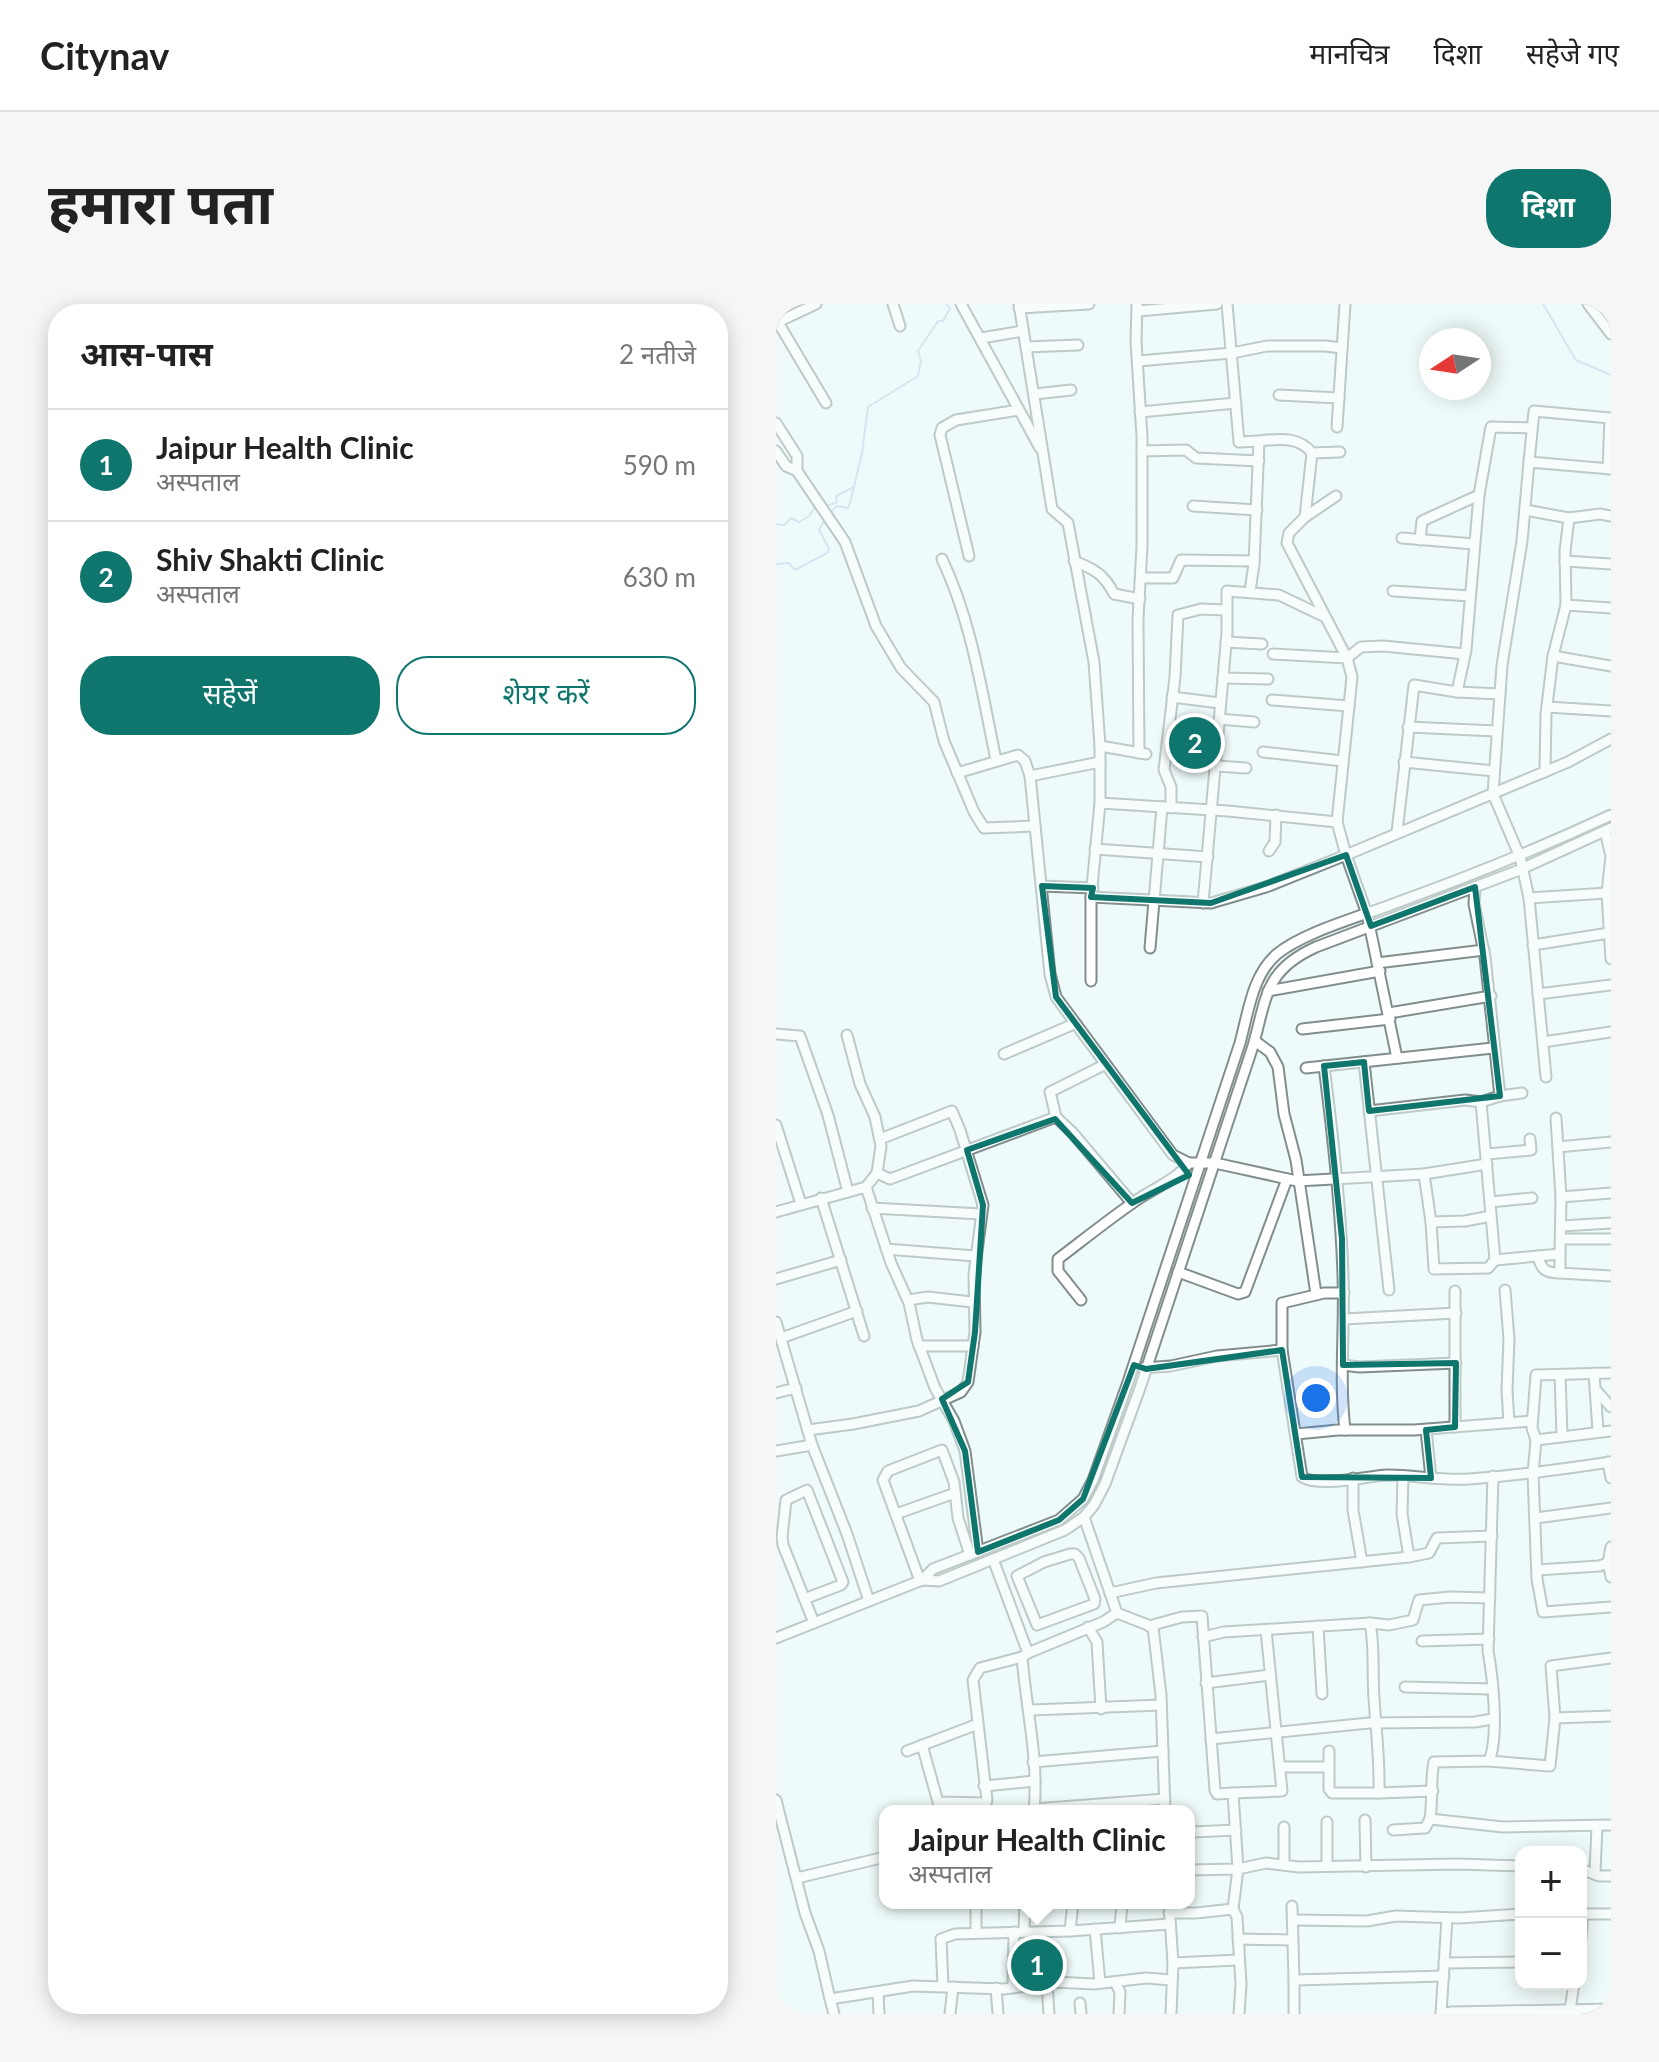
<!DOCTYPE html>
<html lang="hi">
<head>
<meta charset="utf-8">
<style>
	body { margin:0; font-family:Lato,"Noto Sans Devanagari",sans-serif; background:#f6f6f6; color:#222 }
	.controls { position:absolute; right:24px; bottom:24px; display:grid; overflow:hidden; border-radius:16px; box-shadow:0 4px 20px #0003 }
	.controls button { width:72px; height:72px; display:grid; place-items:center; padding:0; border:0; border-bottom:2px solid #e0e0e0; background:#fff; color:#222; font:40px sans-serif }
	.compass { position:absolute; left:643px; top:24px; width:72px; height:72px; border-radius:50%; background:#fff; box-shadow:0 4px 20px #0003; rotate:258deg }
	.you { position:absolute; left:540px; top:1094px; width:28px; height:28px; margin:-20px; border:6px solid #fff; border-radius:50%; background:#1a73e8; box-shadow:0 0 0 12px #1a73e833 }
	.badge { display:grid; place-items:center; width:52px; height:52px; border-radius:50%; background:#0f766e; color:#fff; font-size:26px; font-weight:700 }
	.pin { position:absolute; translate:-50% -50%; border:4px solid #fff; box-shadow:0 2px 8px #0006 }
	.popup { position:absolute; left:103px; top:1501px; width:316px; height:104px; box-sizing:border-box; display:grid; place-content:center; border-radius:16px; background:#fff; filter:drop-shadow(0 2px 6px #0005); font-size:26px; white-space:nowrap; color:#767676 }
	.popup b { font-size:30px; color:#222 }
	.popup::after { content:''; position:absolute; left:50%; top:100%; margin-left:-16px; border:16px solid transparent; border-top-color:#fff }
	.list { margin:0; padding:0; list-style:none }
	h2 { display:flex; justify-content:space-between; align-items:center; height:104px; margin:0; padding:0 32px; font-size:34px }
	h2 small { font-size:26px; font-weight:400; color:#767676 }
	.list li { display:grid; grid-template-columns:52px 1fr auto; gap:24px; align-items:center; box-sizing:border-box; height:112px; padding:0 32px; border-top:2px solid #e0e0e0 }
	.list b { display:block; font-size:30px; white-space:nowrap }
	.list p { margin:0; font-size:26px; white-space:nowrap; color:#767676 }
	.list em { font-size:26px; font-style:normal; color:#767676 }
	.actions { display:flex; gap:16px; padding:24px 32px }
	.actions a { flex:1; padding:18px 0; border:2px solid #0f766e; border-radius:32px; text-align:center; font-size:28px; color:#0f766e }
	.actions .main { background:#0f766e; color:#fff }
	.map { position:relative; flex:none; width:835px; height:1710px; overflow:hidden; border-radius:32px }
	header { display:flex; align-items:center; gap:48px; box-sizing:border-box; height:112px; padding:0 40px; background:#fff; border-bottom:2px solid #e0e0e0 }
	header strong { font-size:38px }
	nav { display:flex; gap:44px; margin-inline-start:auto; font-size:28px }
	.intro { display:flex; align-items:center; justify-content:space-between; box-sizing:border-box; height:192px; padding:0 48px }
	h1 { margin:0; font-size:56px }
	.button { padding:20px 36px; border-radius:32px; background:#0f766e; color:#fff; font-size:28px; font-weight:700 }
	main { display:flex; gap:48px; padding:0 48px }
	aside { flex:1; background:#fff; border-radius:32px; box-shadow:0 4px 20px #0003 }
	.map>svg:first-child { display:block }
</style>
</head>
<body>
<header>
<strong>Citynav</strong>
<nav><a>मानचित्र</a><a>दिशा</a><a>सहेजे गए</a></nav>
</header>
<div class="intro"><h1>हमारा पता</h1><a class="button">दिशा</a></div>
<main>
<aside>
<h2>आस-पास<small>2 नतीजे</small></h2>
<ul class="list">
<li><span class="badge">1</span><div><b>Jaipur Health Clinic</b><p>अस्पताल</p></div><em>590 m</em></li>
<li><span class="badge">2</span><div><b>Shiv Shakti Clinic</b><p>अस्पताल</p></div><em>630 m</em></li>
</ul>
<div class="actions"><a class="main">सहेजें</a><a>शेयर करें</a></div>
</aside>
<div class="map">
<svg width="835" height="1710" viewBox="0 0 835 1710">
	<rect width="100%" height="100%" fill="#effbfa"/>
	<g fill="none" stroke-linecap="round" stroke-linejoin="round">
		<!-- stream -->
		<g stroke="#b8cce7" stroke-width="2">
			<path d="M767 0 800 56 835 71"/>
			<path d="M51 202 61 198 60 192 78 183"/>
			<path d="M54 209 61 202 72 204 74 199 86 149 92 103 142 72 145 57 142 47 162 17H167L174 5 171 0"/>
			<path d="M0 220 8 221 15 214 23 218 33 212 40 202"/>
			<path d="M0 260 13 259 19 266 51 249 53 245 43 226 50 214"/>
		</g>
		<defs>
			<g id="minor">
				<path d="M117 0 124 22"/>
				<path d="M185 0 264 144"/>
				<path d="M243 0 276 205 292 219 318 358 324 442V499L315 593V677"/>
				<path d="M361 0 360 37 366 133V242L362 315 363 449"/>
				<path d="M451 0 463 138 483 137 478 260 474 287"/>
				<path d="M812 0 835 30"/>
				<path d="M829 0 835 7"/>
				<path d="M243 4 313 0"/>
				<path d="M362 7 441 0"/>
				<path d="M0 15 50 99"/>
				<path d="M2 18 40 0"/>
				<path d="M205 34 247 27"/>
				<path d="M250 43 302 41"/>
				<path d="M362 57 456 49 491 42H549L566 44"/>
				<path d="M259 90 295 86"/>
				<path d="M503 91 563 94"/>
				<path d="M364 108 460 99"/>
				<path d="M0 119 21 152V167"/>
				<path d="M561 123 569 0"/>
				<path d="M483 137C503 135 523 132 536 149"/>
				<path d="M0 147 10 162 21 167 69 238 100 322 125 364 158 398 168 437 198 508 208 524 259 522"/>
				<path d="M366 147 410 146 420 154 483 157"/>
				<path d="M753 158 758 107 834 114 832 165"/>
				<path d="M417 202 481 206"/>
				<path d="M749 206 793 214 824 210 835 212"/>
				<path d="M529 213 560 192"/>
				<path d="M626 234 698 240"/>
				<path d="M644 236 646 217 703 191"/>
				<path d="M193 252 164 131 166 124 180 116 243 106"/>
				<path d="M166 255C196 318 206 389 220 456"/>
				<path d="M298 257C318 265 328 270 338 290L364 295"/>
				<path d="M789 257 835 260"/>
				<path d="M365 274H397L405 256 478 257"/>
				<path d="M617 287 694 292"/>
				<path d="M790 301 835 304"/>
				<path d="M450 338 486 340"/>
				<path d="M497 350 571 354 585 343 607 342 689 350"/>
				<path d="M777 352 835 362"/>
				<path d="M447 374 492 375"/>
				<path d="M681 388 724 390"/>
				<path d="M396 393 444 399"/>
				<path d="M496 396 573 402"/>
				<path d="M771 403 835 407"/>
				<path d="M443 415 478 418"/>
				<path d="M632 423 720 427"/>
				<path d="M324 442 370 450"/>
				<path d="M487 448 567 457"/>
				<path d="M324 458 254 472 274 670 280 693 397 851 413 859H439L521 877 648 870 711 860"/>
				<path d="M628 458 718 467"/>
				<path d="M440 462 470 464"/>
				<path d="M769 468 770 410 777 352 790 301 789 247 793 214"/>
				<path d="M181 469 242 451 249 457 254 472"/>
				<path d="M324 499 452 507 561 518 570 551 792 458 835 435"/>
				<path d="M395 504V483L388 466 399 373 402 311 425 305 450 306"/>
				<path d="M561 518 576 373 571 354 511 239 513 229 529 213 536 149 564 148"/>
				<path d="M829 527 835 552 831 589 835 655"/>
				<path d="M621 528 638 381 681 388 690 346 703 191 715 123 756 124"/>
				<path d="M319 545 432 553"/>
				<path d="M493 547 499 538 500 511"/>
				<path d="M266 582 317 584"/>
				<path d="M315 593 435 599 490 583 570 551 591 610 621 754"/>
				<path d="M753 594 831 589"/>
				<path d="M427 599 451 329V287L503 291 549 313"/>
				<path d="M757 641 833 629"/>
				<path d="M374 644 386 503"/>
				<path d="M601 659 708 646"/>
				<path d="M492 687 604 667"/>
				<path d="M762 690 835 681"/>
				<path d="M613 709 715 692"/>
				<path d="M526 725 614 715"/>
				<path d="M0 730 24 732 52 811 72 888"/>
				<path d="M479 737 494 748 502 763 508 810 520 856 540 990"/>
				<path d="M767 738 835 728"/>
				<path d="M228 750 298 720"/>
				<path d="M588 758 613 986"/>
				<path d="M328 761 274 788 280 813 296 828 356 899"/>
				<path d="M548 762C557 832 565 901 567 972 569 1023 563 1075 569 1126"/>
				<path d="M530 764 717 744"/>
				<path d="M770 773 753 594 744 553 717 490 726 361 746 237 753 158 835 165"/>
				<path d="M724 792 746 789"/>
				<path d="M593 807 689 796 705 798"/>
				<path d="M780 814 785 893 784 950"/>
				<path d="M0 821 25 900"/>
				<path d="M782 843 835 838"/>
				<path d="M711 850 755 846 754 835"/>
				<path d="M101 869 114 875 280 813"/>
				<path d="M648 870 655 918 658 965 712 964 719 956 705 798 724 792 709 653 698 600 699 583"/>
				<path d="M90 883 115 959 133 999 141 1036 159 1084 178 1117 189 1147 202 1248"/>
				<path d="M785 893 835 889"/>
				<path d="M45 894 88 1032"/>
				<path d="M714 898 756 894"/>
				<path d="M96 904 205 910"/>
				<path d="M0 908 90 883 101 869 105 842 99 813 84 780 71 731"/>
				<path d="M655 918 689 917 715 912"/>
				<path d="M785 922 835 919"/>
				<path d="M785 935H835"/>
				<path d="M110 945 199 952"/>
				<path d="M762 952C765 966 770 969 784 969"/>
				<path d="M719 956 784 950V969L835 972"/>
				<path d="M402 968 462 990 469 988 511 875"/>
				<path d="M0 975 65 956"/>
				<path d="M729 986 733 1035 731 1086 733 1119"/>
				<path d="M679 987V1123"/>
				<path d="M568 989H548L506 999V1046L526 1173C544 1184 590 1172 612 1171 639 1171 666 1177 693 1175 741 1172 788 1165 835 1158"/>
				<path d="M132 996 152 993 196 998"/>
				<path d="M305 996 282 967V955C307 936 332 916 358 898 377 884 398 878 413 859"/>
				<path d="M568 1015 680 1009"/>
				<path d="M0 1018 36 1141 71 1230 93 1297"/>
				<path d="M5 1034 81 1007"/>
				<path d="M143 1042H197"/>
				<path d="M567 1061 583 1063 680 1059"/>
				<path d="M367 1064 395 1062 441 1052 506 1046"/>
				<path d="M818 1069 822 1127"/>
				<path d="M835 1069 760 1071 756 1124 760 1136 757 1170 761 1275 767 1308 835 1303"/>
				<path d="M784 1071 786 1132"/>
				<path d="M819 1085 835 1103"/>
				<path d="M0 1089 20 1084"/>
				<path d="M32 1126 77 1120 143 1107 185 1088 192 1078 199 1028 198 970 207 901 184 826 176 807 104 835"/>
				<path d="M650 1126 655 1174"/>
				<path d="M520 1130 562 1126H638L756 1117"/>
				<path d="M760 1136 835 1127"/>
				<path d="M0 1147 36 1141"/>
				<path d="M832 1158 835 1174"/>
				<path d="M627 1172 626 1210 633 1253"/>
				<path d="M717 1172 712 1347C717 1374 723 1433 713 1457L658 1458C654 1476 657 1496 654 1515L727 1523 835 1521"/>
				<path d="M577 1174V1206L586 1258"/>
				<path d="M120 1210 179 1189"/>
				<path d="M308 1213 341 1309 377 1323 385 1391 389 1507"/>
				<path d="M760 1214 835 1204"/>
				<path d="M835 1243 832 1259 835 1273"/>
				<path d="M294 1250H299L303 1254 319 1295 318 1300 261 1321 241 1272 268 1258Z"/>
				<path d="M217 1255 252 1349 246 1353C250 1404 263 1455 258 1507"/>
				<path d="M761 1266 823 1262 832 1259"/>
				<path d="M146 1276 157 1265 283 1216 307 1195 317 1176 351 1081 464 739C472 710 476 671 501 650 529 627 590 611 625 597 697 571 766 543 835 511"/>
				<path d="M144 1277 107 1176 112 1167 166 1146 178 1178 182 1214 194 1251"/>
				<path d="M334 1289 380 1279 633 1253 653 1249 661 1234 716 1232"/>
				<path d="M28 1295 65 1281 67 1278 31 1186 10 1196 6 1233 7 1241 38 1319"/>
				<path d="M373 1322 406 1313 426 1312 439 1486 441 1490 457 1489 462 1565 413 1566"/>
				<path d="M542 1322 546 1390"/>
				<path d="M312 1323 321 1338 325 1405"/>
				<path d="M427 1333 448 1328 594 1319 613 1321 637 1316 643 1296 674 1293 714 1294"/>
				<path d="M0 1334 146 1276 163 1277 289 1226 308 1213 318 1201 329 1180 364 1084 477 742C491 692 489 666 540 643L741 567 835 524"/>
				<path d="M646 1337 713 1335"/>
				<path d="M252 1349 327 1318 341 1309"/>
				<path d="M430 1379 494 1371"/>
				<path d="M629 1383 716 1385"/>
				<path d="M255 1406 385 1401"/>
				<path d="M779 1414 775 1362 835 1354"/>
				<path d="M435 1435 593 1419 699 1418 717 1415"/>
				<path d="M146 1441 162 1498 209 1499"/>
				<path d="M131 1447 202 1420"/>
				<path d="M713 1457 774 1462 779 1414 835 1412"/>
				<path d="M257 1458 387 1447"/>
				<path d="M504 1463H553V1485L556 1489H603C604 1457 600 1426 598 1394 596 1369 599 1344 594 1319"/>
				<path d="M553 1463V1447"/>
				<path d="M208 1482 259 1477"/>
				<path d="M457 1489 506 1487 490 1326"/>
				<path d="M603 1489 657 1487"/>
				<path d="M0 1496 29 1609 43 1647 54 1695 137 1682 228 1685 279 1678 318 1680 370 1674 395 1676"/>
				<path d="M258 1505 389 1495"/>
				<path d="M207 1507 211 1496 197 1376 204 1364 246 1353"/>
				<path d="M589 1516 590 1563"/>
				<path d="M508 1523V1561"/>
				<path d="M617 1526 649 1524 654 1515"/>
				<path d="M416 1528 460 1526"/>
				<path d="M551 1562V1518"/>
				<path d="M805 1565 823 1572H835"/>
				<path d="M819 1569 821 1522"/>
				<path d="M21 1574 109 1553"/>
				<path d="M200 1599V1629"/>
				<path d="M393 1599 397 1659 395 1710"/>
				<path d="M516 1602 518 1676 668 1672"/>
				<path d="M457 1605 462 1565 490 1559 523 1563 681 1560 745 1562"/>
				<path d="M393 1609H420L457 1605 461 1613 465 1680 463 1710"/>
				<path d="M805 1610H835"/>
				<path d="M517 1616 591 1617 620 1612 683 1614 745 1610"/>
				<path d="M344 1624 346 1599"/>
				<path d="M319 1625 324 1679"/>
				<path d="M294 1627 297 1599"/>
				<path d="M248 1628 249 1599"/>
				<path d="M805 1634 807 1610"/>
				<path d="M462 1635 516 1636"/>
				<path d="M397 1659 462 1656"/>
				<path d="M668 1659 745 1658"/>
				<path d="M518 1676V1710"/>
				<path d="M339 1678 344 1688 343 1710"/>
				<path d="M271 1679 273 1710"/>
				<path d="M167 1682 165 1635 179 1630 294 1627 394 1620"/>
				<path d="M220 1684 222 1710"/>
				<path d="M237 1684 238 1628"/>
				<path d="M102 1688 103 1710"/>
				<path d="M54 1695 58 1710"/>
				<path d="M304 1699 305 1710"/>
				<path d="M794 1706 798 1680"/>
				<path d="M174 1710 177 1683"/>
				<path d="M665 1710 676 1708 835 1705"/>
				<path d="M665 1710 671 1614"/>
			</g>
		</defs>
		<!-- minor casing -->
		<use href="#minor" stroke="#828e8d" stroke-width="13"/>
		<!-- minor -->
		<use href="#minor" stroke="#fff" stroke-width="9"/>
	</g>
	<!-- marked area -->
	<path d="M0 0H835V1710H0ZM570 551 595 622 699 583 724 792 593 807 588 758 548 762 566 935 567 1061 680 1059 679 1123 650 1126 655 1174 526 1173 506 1046 370 1065 358 1061 307 1195 283 1216 202 1248 189 1147 166 1095 192 1078 199 1028 207 901 191 846 279 815 356 899 413 871 280 693 266 582 317 584 315 593 435 599Z" fill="#effbfa" fill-opacity=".55" fill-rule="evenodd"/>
	<path fill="none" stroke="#0f766e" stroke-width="6" stroke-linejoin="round" d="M570 551 595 622 699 583 724 792 593 807 588 758 548 762 566 935 567 1061 680 1059 679 1123 650 1126 655 1174 526 1173 506 1046 370 1065 358 1061 307 1195 283 1216 202 1248 189 1147 166 1095 192 1078 199 1028 207 901 191 846 279 815 356 899 413 871 280 693 266 582 317 584 315 593 435 599Z"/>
</svg>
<div class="controls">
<button>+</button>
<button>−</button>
</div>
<svg class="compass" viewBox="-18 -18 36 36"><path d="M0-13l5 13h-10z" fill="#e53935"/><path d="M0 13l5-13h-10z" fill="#767676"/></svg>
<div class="you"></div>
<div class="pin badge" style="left:261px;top:1661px">1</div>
<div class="popup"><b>Jaipur Health Clinic</b>अस्पताल</div>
<div class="pin badge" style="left:419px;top:439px">2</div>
</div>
</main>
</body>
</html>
